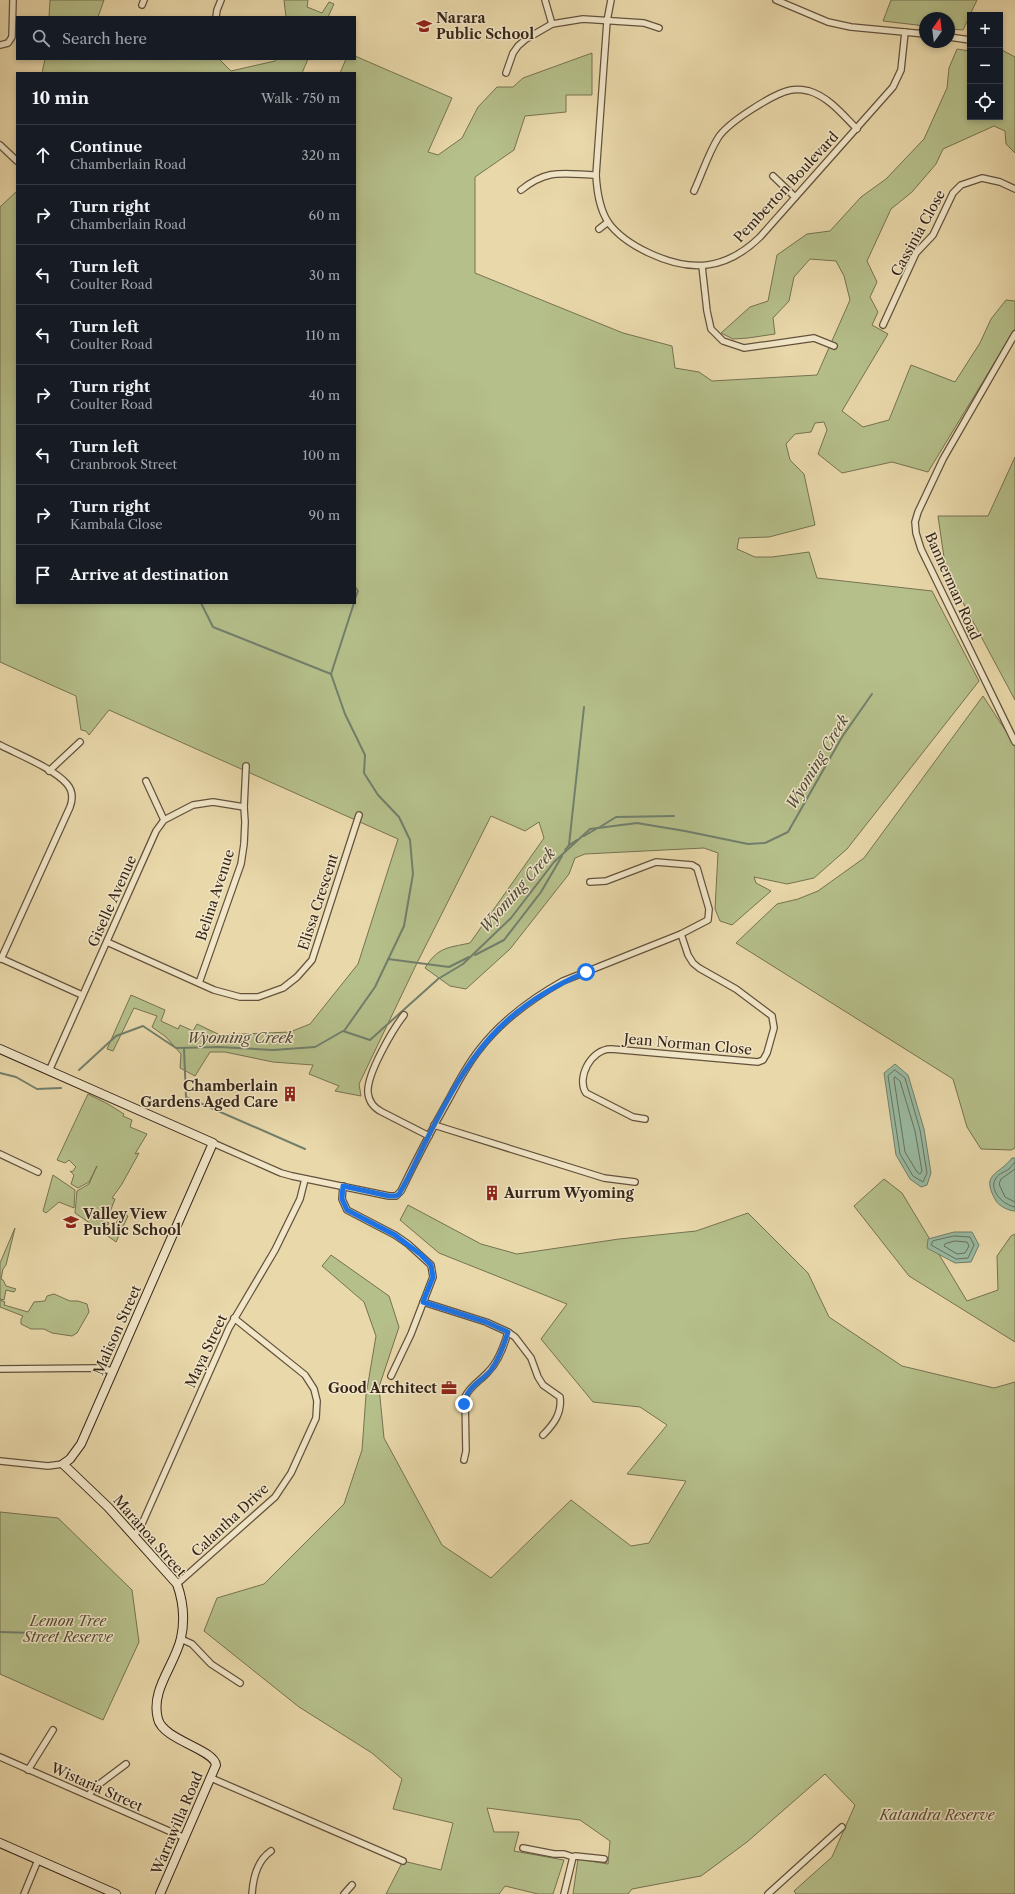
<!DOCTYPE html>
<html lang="en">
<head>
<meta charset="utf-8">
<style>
	body { margin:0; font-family:"Libre Caslon Text",serif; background:#20242c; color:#f1f3f6 }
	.controls { position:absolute; right:12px; top:12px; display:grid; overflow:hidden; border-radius:0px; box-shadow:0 2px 6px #0003 }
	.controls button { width:36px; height:36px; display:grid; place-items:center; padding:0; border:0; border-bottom:1px solid #363941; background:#171b24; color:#f1f3f6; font:20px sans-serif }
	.compass { position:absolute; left:919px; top:12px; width:36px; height:36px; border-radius:50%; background:#171b24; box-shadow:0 2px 6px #0003; rotate:14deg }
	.stop { position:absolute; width:12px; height:12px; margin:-9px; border:3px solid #1a73e8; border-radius:50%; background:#fff }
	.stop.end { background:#1a73e8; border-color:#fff; box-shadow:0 1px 4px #0008 }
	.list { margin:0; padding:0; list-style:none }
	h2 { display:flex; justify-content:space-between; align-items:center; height:52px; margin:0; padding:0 16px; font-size:17px }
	h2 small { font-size:13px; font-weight:400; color:#9ea1a6 }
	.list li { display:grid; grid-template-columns:26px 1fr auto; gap:12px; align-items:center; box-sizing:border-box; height:60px; padding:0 16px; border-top:1px solid #363941 }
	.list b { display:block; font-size:15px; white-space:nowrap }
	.list p { margin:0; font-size:13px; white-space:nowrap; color:#9ea1a6 }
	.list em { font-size:13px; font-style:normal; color:#9ea1a6 }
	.icon { flex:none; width:22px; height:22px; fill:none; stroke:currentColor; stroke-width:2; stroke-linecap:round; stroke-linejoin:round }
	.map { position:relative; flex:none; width:1015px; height:1894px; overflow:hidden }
	.search { position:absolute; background:#171b24; box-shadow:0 2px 6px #0003; left:16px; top:16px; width:340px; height:44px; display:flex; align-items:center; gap:10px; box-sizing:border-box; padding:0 14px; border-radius:0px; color:#9ea1a6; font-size:15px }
	.panel { position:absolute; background:#171b24; box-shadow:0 2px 6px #0003; left:16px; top:72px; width:340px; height:532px; border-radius:0px }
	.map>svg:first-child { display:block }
</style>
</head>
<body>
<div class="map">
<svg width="1015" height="1894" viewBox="0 0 1015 1894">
	<rect width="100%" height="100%" fill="#e9d8aa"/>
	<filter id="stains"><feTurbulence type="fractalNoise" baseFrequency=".005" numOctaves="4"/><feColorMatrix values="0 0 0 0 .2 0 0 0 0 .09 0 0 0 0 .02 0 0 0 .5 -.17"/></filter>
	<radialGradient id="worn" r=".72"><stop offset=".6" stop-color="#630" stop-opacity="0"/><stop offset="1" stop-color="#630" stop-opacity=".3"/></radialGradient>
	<!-- green -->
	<g fill="#b5bf8a" stroke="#767252">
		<path d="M50 0H104L98 17H49Z"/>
		<path d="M284 0H308L307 7 322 13 329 2 334 4 328 17H286Z"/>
		<path d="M891 0H977L963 30 949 29V18H925V26L883 21Z"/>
		<path d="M957 49 970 51V117H1000V49L1015 57V153L1006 144 1005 131 994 126 943 149 936 164 912 192 891 209 867 261 877 282 870 297 878 312 872 325 888 334 842 411 863 427 889 420 911 365 955 382 980 343 991 319 1006 300 1015 301V329L928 472 892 462 842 473 818 454 827 430 824 422 815 423 811 432 795 434 786 444 790 460 804 474 815 525 769 537 739 538 737 549 755 557H772L809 552 817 578 932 591 979 681 847 849 814 878 787 884 754 877 756 883 771 891 732 925 720 921 715 909 718 853 704 848 585 854 575 858 569 874 510 949 466 989 450 986 425 968C438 947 447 948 470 943L544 838 539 822 525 831 491 816 417 963 359 1084 361 1096 335 1091 339 1086 309 1074 313 1065 273 1062 225 1052H210L195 1076 180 1068 181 1054 166 1037 152 1027 157 1016 134 1008 113 1051 107 1049 131 995 165 1010 161 1021 178 1029 180 1025 193 1031 197 1024 220 1035 290 1032 310 1024 358 964 398 839 109 710 89 735 86 731 81 730 76 696 0 662V207L17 191V603H355V73H340L346 59H355V56L452 98 428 152 438 155 462 138 478 107 497 87H513L523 78 592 53V95H566V112L525 116 514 150 475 177V273L623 333 672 346 675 368 699 372 712 381 817 375 850 300 844 276 836 261 810 259 794 277 789 301 773 318 775 334 748 338 733 339 721 333 750 307 768 301 777 255 807 234 830 231 861 197 886 179 924 139 947 88 949 68Z"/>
		<path d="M45 59H219L231 71 275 61 276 59H308L302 73H42Z"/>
		<path d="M1015 457V700L946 571 938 516H988Z"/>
		<path d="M983 696 1015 745V1148L1011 1150 981 1149 967 1127 953 1079 736 943 777 904 798 899 818 891 864 858Z"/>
		<path d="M88 1094 108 1104 124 1114 123 1116 132 1120 130 1127 147 1134 135 1154 139 1153 122 1184 112 1198 115 1199 110 1212 105 1211 101 1218H97L96 1220H100L109 1223 108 1225 104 1223 100 1230 75 1213 77 1191 89 1184 97 1166 89 1182 78 1188 71 1184 74 1175 70 1171 72 1172 76 1167 69 1160 65 1163 57 1160Z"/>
		<path d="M53 1175 75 1190 74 1208 59 1202 46 1213 43 1211Z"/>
		<path d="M884 1179 902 1193 967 1301 998 1290 997 1256 1011 1236 1015 1234V1342L909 1276 854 1206Z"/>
		<path d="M408 1205 481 1244 517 1254 619 1239 696 1231 748 1213 808 1273 829 1317 902 1366 994 1388 1015 1382V1894H796L794 1891 832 1857 855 1805 825 1774 747 1842 701 1876 632 1889 628 1894H573L578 1859 608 1864 610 1841 580 1820 487 1808 494 1832H519L514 1851 564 1860 553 1894H538L505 1886 499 1894H386L403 1861 441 1870 453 1823 393 1809 402 1779 372 1753 299 1707 204 1631 217 1598 264 1584 344 1504 362 1450 366 1395 376 1336 364 1302 322 1266 331 1255 389 1296 399 1327 379 1387 384 1438 442 1545 491 1578 571 1500 631 1546 649 1543 686 1481 627 1474 667 1425 640 1407 593 1402 541 1339 567 1304 439 1253 400 1220Z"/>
		<path d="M121 1213 128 1216 116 1242 102 1232 103 1230 111 1234Z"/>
		<path d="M15 1228 6 1265 3 1269 1 1279 3 1280 6 1286 16 1289 14 1292 6 1290 4 1300 0 1299V1263Z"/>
		<path d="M54 1294 70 1301H78L87 1304 89 1312 77 1333 72 1336 52 1333 44 1329H31L21 1324V1319L23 1316 0 1307V1300L5 1302 4 1305 28 1312 34 1302 45 1301 47 1296Z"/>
		<path d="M0 1512 58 1518 132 1590 139 1642 103 1720 0 1674Z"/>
	</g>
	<!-- water -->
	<g fill="#99bba3" stroke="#717f6c">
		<path d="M895 1064 908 1075 924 1129 931 1173 927 1185 921 1187 910 1179 896 1155 884 1073Z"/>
		<path d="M1012 1158H1015V1211C1009 1211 999 1206 996 1201 980 1173 998 1176 1012 1158Z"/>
		<path d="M954 1232H972L979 1245 971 1262 955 1263 927 1248 928 1239Z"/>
	</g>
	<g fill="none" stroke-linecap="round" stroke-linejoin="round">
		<!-- shore -->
		<g stroke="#68705e" stroke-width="1">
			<path d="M895 1070 905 1078 920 1130 927 1173 923 1182 913 1176 900 1154 888 1076Z"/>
			<path d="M895 1077 900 1081 915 1131 922 1171 920 1174 917 1172 905 1152 894 1079Z"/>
			<path d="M1015 1162C1013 1164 1011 1167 1009 1169 1005 1172 999 1173 996 1178 988 1190 1003 1205 1015 1207"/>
			<path d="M1015 1169 1001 1179 999 1184 1005 1197 1015 1202"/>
			<path d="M954 1236 970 1237 974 1245 968 1258 956 1259 931 1245 933 1241Z"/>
			<path d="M955 1241 967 1242 969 1246 965 1253 957 1254 944 1246 945 1244Z"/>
		</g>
		<!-- stream -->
		<g stroke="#717f6c" stroke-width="2">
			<path d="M355 587 358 591 355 599"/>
			<path d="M201 603 213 627 331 674"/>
			<path d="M331 674 345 714 365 755 364 773 378 795 399 817 410 840 413 874 404 926 375 987 344 1031"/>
			<path d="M331 674 354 603"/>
			<path d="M600 827 616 817 674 816"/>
			<path d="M584 836 596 829"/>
			<path d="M569 845 577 840"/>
			<path d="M565 850 569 845 584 707"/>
			<path d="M475 955 504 940 541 892 562 856"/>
			<path d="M388 959 449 967 469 957"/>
			<path d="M184 1048 186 1097 305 1149"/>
			<path d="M79 1070 116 1036 143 1026 176 1048 219 1047 273 1050 315 1047 343 1031 370 1040 438 979 463 964 511 918 554 862 590 829 637 823 685 831 748 844 765 843 788 832 842 737 872 694"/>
			<path d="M0 1073 16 1077 37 1089 61 1088"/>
			<path d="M0 1632 36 1633"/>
		</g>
		<defs>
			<g id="street">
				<path d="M545 0 552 24"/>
				<path d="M611 0 607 21 596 175C597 191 599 208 608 222 618 236 634 246 649 253 691 273 726 270 760 237L893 87 901 70 905 32"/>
				<path d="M776 0 828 22 851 27 925 34"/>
				<path d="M142 5 144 0"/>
				<path d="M216 17 217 10 221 0"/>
				<path d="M949 37 970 40"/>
				<path d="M0 45 8 43 12 37 13 0"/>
				<path d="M506 73 513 53 518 46 526 39 552 24 583 19 644 23 659 28"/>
				<path d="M0 145 17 161"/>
				<path d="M773 176 795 197"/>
				<path d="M521 190C548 168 564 174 596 175"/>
				<path d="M694 191C702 174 708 154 718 138 727 123 774 93 791 90 797 89 804 90 809 91 829 97 843 115 857 129"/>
				<path d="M599 229 608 222"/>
				<path d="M702 266 707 311 711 329 723 341 744 348 814 338 834 346"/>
				<path d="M883 325 916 253 933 235 953 193 961 185 982 178 1000 182 1015 189"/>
				<path d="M1015 334 943 459 918 512 915 522 916 533 921 549 1015 742"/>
				<path d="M0 745C19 755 53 768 67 784 73 791 73 799 70 807L1 959"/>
				<path d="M49 771 80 742"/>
				<path d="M146 781 164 820"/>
				<path d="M107 942 214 990 240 997H258L283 988 297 977 312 960 359 815"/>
				<path d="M0 958 82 995"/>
				<path d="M199 983 241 864 244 844 245 822 244 807 246 766"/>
				<path d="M404 1015C393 1029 366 1075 368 1093 369 1102 374 1108 382 1112L429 1136"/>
				<path d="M49 1071 156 831 164 820 193 805 213 802 244 807"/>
				<path d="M645 1119 633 1117 586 1093C576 1078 591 1049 611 1049L758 1062 763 1060 767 1053 774 1028 772 1016 736 989 699 968 693 963 688 955 681 934"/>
				<path d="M434 1125 604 1178 635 1182"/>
				<path d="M213 1143 281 1173 292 1176 389 1196H396L401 1191C416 1160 432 1129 449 1099 458 1082 467 1065 479 1050 501 1021 531 999 563 981L681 934 708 920 709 909 697 868 692 865 656 862 606 881 590 882"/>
				<path d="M0 1154 38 1172"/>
				<path d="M343 1186 342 1199 347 1210 395 1235 408 1244 431 1265 433 1277 411 1334 391 1376"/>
				<path d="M423 1302 486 1322 508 1332 515 1337 531 1358 538 1377 543 1385 560 1397C562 1413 554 1424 543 1435"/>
				<path d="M0 1369 97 1368 113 1371"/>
				<path d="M464 1460 466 1451 465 1397C470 1386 480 1381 488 1372 498 1362 504 1346 508 1332"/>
				<path d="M0 1461 48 1466 63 1464"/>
				<path d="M134 1536 141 1526 229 1328 275 1250 300 1199 305 1179"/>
				<path d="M177 1584 275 1497 291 1473 316 1418 317 1401 314 1389 305 1375 234 1318"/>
				<path d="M181 1639 192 1644 211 1664 240 1683"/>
				<path d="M0 1757 185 1838"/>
				<path d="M28 1770 53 1730"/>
				<path d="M211 1778 403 1861"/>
				<path d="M89 1795 94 1788 126 1764"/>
				<path d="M523 1848 554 1854H564L573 1857 564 1894"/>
				<path d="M573 1857 575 1856 604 1859"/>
				<path d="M24 1894 38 1860"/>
				<path d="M252 1894C253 1878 258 1860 271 1851"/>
				<path d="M344 1894 352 1885"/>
				<path d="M768 1894 842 1827"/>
			</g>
			<g id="secondary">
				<path d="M0 1049 213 1143 81 1444 70 1459 63 1464 108 1507 177 1584C183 1601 185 1620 181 1638 175 1665 150 1690 158 1719 163 1740 214 1749 216 1765L160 1894"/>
				<path d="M0 1843 116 1894"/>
			</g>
		</defs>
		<!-- street casing -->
		<use href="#street" stroke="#63523d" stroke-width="8"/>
		<!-- secondary casing -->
		<use href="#secondary" stroke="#362519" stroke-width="10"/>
		<!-- street -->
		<use href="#street" stroke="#f1e6c8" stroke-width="5.5"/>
		<!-- secondary -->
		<use href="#secondary" stroke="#f1e6c8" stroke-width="8"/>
	</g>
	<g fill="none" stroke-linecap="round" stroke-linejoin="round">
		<!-- route -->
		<path stroke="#1a73e8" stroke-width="5" d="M464 1404C467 1386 481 1382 491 1370 499 1359 504 1345 508 1332L486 1322 423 1302 433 1277 431 1265 420 1254 395 1235 347 1210 342 1199 343 1186 389 1196H396L399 1194C410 1176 418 1156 428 1137 469 1056 499 1009 586 972"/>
	</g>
	<!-- icons -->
	<defs>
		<symbol id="school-bare" viewBox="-9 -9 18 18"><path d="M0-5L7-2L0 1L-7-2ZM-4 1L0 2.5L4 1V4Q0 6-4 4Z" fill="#8f2418" stroke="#f1e6c8" stroke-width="2.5" paint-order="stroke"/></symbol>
		<symbol id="building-bare" viewBox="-9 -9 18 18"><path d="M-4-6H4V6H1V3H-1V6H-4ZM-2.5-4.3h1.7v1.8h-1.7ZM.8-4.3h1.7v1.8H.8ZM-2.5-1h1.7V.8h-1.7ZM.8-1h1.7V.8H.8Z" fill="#8f2418" stroke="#f1e6c8" stroke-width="2.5" paint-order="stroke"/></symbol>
		<symbol id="office-bare" viewBox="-9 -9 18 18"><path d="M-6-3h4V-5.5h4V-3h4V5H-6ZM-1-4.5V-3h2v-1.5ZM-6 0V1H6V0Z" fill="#8f2418" stroke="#f1e6c8" stroke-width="2.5" paint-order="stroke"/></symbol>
	</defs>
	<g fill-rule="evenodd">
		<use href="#school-bare" x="413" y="15" width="22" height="22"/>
		<use href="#building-bare" x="279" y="1083" width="22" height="22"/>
		<use href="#building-bare" x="481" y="1182" width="22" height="22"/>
		<use href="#school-bare" x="60" y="1211" width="22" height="22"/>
		<use href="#office-bare" x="438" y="1377" width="22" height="22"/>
	</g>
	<g text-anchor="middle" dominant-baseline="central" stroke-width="3" stroke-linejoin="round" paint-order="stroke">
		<!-- poi labels -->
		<g font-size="14" font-weight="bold" fill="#362519" stroke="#f1e6c8" text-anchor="start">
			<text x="436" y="18">Narara<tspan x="436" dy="16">Public School</tspan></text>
			<text x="278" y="1086" text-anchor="end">Chamberlain<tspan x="278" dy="16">Gardens Aged Care</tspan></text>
			<text x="504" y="1193">Aurrum Wyoming</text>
			<text x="83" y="1214">Valley View<tspan x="83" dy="16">Public School</tspan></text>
			<text x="437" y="1388" text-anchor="end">Good Architect</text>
		</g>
		<!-- street labels -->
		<g font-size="14" fill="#362519" stroke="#f1e6c8">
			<text transform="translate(786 187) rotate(-47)">Pemberton Boulevard</text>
			<text transform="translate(918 233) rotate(-61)">Cassinia Close</text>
			<text transform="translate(953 586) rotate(66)">Bannerman Road</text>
			<text transform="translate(215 895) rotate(-72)">Belina Avenue</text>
			<text transform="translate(112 901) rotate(-66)">Giselle Avenue</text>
			<text transform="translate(318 902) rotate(-72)">Elissa Crescent</text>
			<text transform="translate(688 1044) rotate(5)">Jean Norman Close</text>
			<text transform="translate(117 1330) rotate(-66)">Malison Street</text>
			<text transform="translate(206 1351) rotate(-65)">Maya Street</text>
			<text transform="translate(230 1520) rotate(-43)">Calantha Drive</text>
			<text transform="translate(150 1536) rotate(49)">Maranoa Street</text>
			<text transform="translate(97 1787) rotate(24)">Wistaria Street</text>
			<text transform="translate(177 1823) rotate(-67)">Warrawilla Road</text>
		</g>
		<!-- park labels -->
		<g font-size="14" font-style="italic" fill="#564c35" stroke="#f1e6c8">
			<text x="68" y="1621">Lemon Tree<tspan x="68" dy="16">Street Reserve</tspan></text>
			<text x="937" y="1815">Katandra Reserve</text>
		</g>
		<!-- water labels -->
		<g font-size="15" font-style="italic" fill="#4f4a3c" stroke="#f1e6c8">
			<text transform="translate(817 762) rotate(-59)">Wyoming Creek</text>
			<text transform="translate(517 890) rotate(-49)">Wyoming Creek</text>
			<text x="240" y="1037">Wyoming Creek</text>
		</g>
	</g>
	<rect width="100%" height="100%" filter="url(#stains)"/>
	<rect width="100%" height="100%" fill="url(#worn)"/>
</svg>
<div class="controls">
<button>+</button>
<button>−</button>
<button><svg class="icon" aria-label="locate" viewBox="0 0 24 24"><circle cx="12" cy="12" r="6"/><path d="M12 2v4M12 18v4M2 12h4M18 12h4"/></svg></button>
</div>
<svg class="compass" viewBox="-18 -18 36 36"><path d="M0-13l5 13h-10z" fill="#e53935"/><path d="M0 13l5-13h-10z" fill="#9ea1a6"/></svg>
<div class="stop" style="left:586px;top:972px"></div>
<div class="stop end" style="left:464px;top:1404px"></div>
<div class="search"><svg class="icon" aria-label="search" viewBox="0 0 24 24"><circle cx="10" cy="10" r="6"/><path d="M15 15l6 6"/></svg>Search here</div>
<section class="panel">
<h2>10 min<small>Walk · 750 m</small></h2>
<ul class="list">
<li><svg class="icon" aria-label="ahead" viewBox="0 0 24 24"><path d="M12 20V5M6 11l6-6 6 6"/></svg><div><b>Continue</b><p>Chamberlain Road</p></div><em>320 m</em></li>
<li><svg class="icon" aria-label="right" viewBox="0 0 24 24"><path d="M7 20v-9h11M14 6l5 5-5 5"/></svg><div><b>Turn right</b><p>Chamberlain Road</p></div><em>60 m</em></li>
<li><svg class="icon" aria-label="left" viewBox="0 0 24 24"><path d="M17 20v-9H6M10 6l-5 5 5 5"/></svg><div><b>Turn left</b><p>Coulter Road</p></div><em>30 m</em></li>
<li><svg class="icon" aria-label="left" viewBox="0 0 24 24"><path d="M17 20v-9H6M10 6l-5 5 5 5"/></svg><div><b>Turn left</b><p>Coulter Road</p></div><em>110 m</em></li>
<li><svg class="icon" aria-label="right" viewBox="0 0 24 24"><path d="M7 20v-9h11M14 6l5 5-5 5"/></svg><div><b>Turn right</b><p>Coulter Road</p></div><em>40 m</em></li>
<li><svg class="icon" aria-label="left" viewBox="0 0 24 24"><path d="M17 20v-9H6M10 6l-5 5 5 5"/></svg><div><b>Turn left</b><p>Cranbrook Street</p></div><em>100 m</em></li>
<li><svg class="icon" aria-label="right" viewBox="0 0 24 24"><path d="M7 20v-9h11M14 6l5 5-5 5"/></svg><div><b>Turn right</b><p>Kambala Close</p></div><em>90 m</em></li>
<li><svg class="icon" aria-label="arrive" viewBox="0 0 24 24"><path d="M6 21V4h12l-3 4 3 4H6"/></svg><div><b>Arrive at destination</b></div></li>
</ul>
</section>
</div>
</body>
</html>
